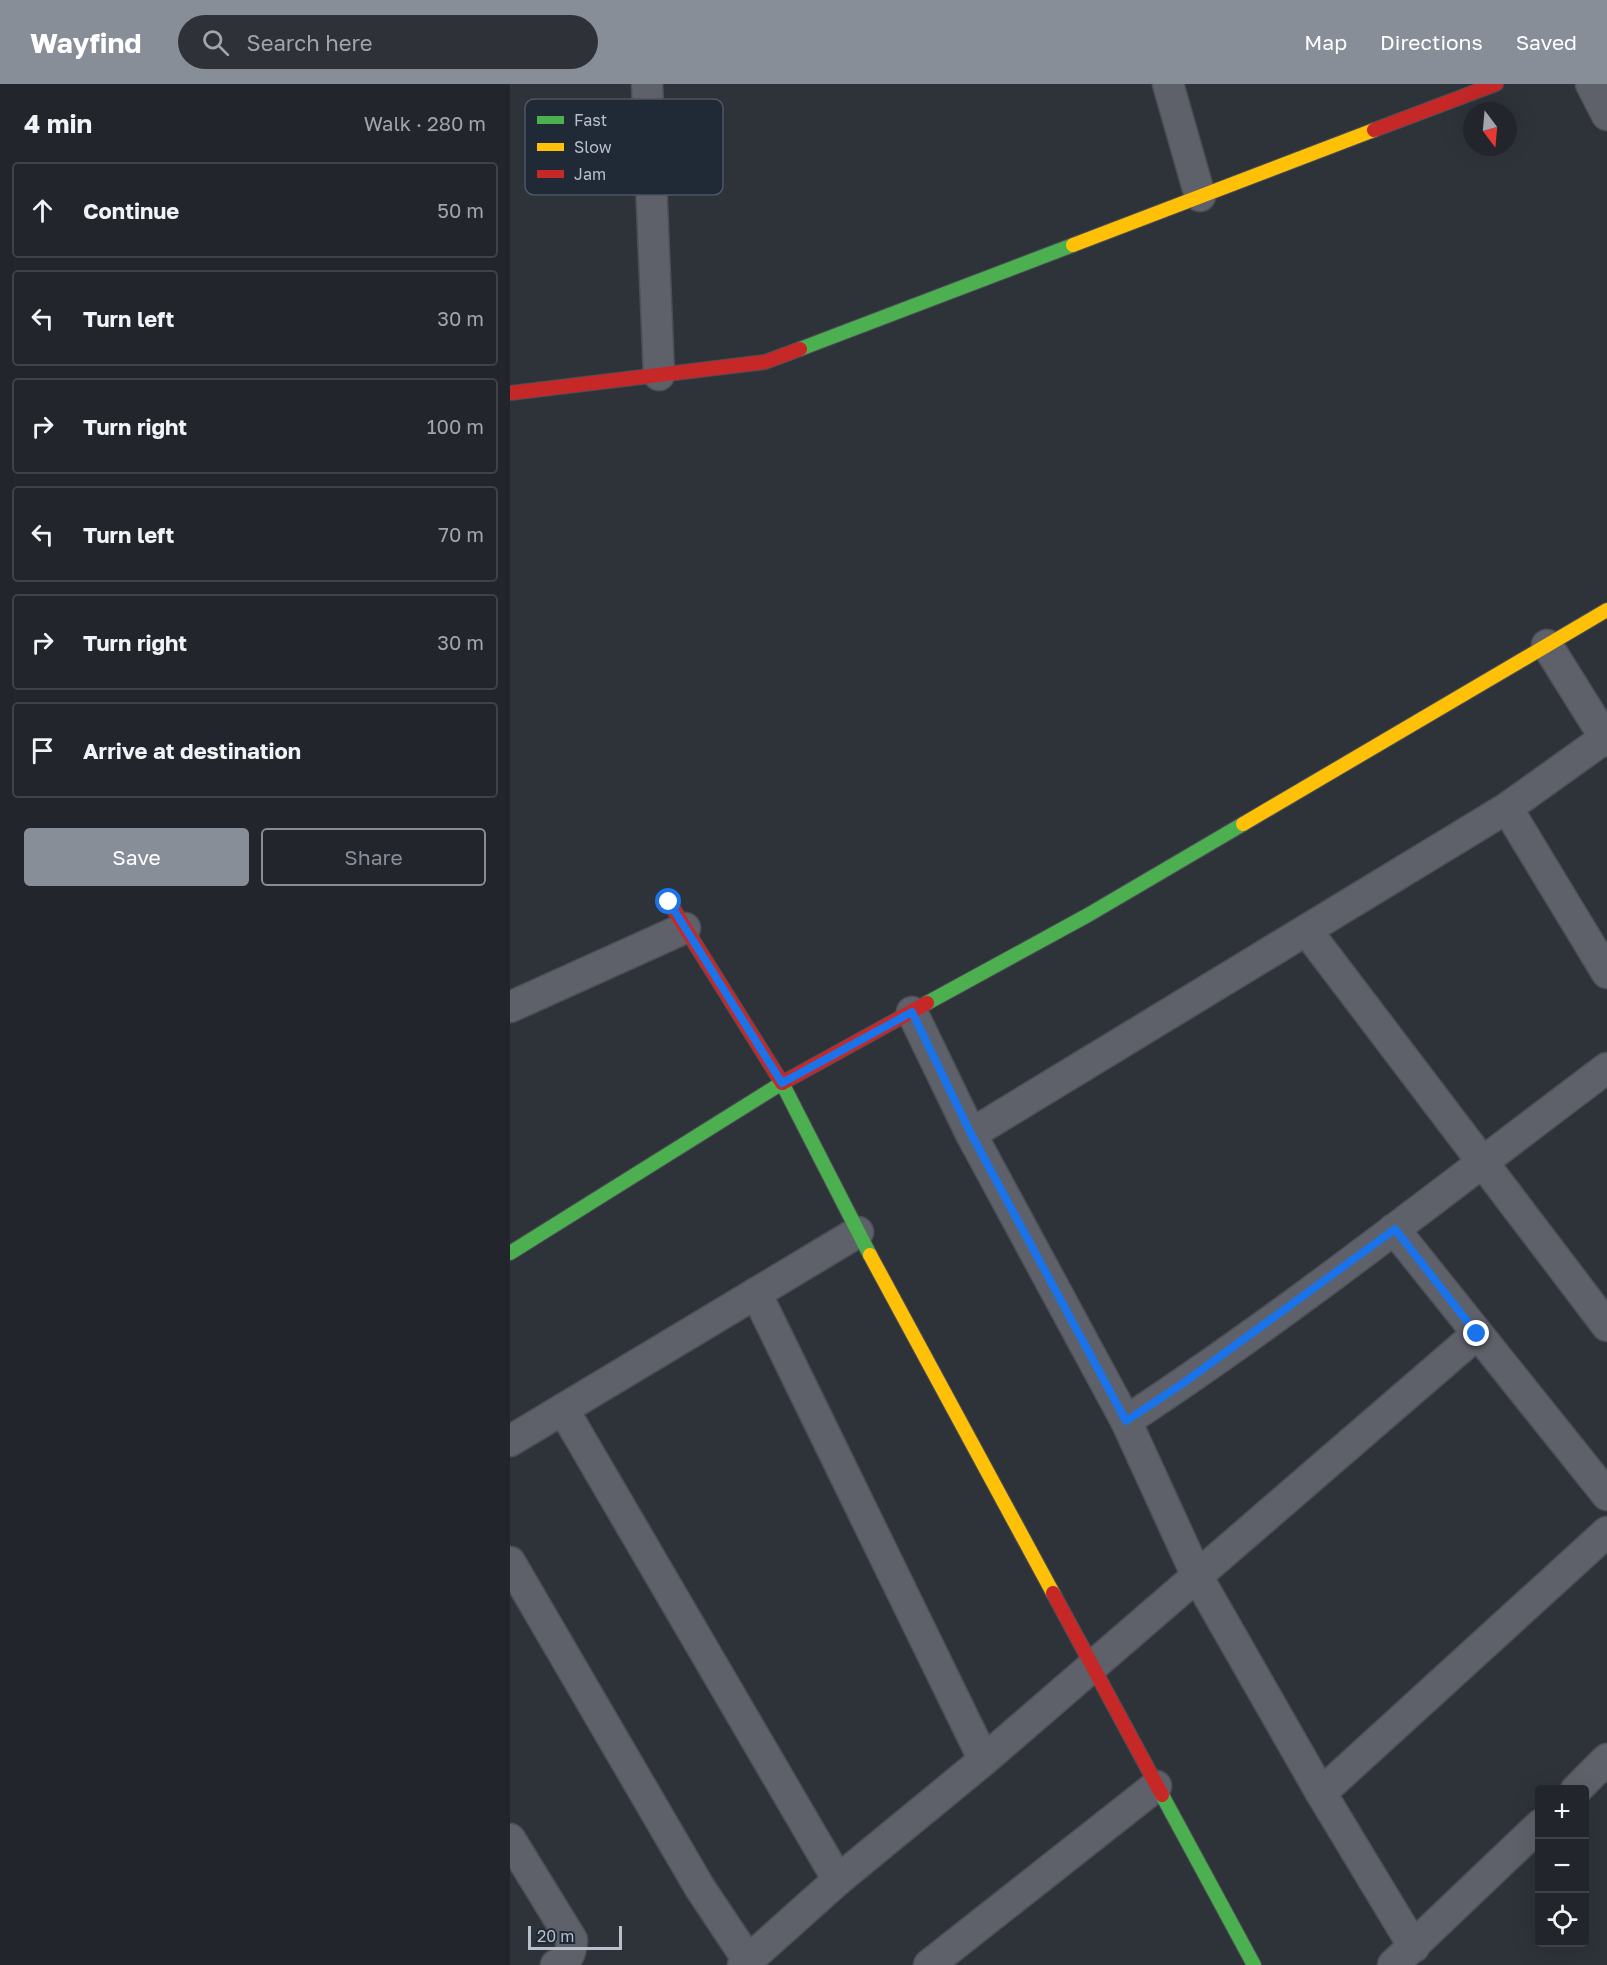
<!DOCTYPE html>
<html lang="en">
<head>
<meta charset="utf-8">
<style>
	body { margin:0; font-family:"Golos Text",sans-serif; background:#2e3238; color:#f1f3f6 }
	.controls { position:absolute; right:18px; bottom:18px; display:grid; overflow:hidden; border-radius:6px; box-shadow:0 6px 24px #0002 }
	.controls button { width:54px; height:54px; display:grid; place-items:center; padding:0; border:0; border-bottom:2px solid #3f4348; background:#22262c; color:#f1f3f6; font:30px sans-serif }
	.compass { position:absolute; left:953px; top:18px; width:54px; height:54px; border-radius:50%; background:#22262c; box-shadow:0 6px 24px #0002; rotate:164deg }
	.scale { position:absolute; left:18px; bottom:15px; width:94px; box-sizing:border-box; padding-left:6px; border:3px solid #b9bfcb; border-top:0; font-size:16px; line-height:21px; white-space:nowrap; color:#b9bfcb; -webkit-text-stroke:4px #202936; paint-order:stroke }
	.stop { position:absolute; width:18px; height:18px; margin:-14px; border:4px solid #1a73e8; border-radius:50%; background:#fff }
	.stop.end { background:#1a73e8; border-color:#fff; box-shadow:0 2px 6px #0008 }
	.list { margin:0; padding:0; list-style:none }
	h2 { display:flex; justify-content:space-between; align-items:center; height:78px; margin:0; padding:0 24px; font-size:26px }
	h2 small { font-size:20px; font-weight:400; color:#a2a5a9 }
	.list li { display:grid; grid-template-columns:39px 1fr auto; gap:18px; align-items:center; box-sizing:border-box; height:96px; margin:0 12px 12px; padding:0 12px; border:2px solid #3f4348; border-radius:6px }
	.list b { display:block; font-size:22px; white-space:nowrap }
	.list em { font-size:20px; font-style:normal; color:#a2a5a9 }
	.actions { display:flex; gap:12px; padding:18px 24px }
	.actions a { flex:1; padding:14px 0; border:2px solid #888e98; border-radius:6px; text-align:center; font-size:21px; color:#888e98 }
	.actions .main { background:#888e98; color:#fff }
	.icon { flex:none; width:33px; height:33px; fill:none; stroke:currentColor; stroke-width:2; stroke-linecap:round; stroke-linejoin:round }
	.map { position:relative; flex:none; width:1097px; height:1881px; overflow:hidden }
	header { display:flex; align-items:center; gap:36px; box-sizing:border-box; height:84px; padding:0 30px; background:#888e98; color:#fff }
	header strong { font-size:28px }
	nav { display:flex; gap:33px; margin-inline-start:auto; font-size:21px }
	.search { width:420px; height:54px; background:#2e3238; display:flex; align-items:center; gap:15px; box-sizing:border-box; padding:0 21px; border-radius:33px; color:#a2a5a9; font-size:22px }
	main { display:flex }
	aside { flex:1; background:#22262c }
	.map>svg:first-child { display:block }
</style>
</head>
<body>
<header>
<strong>Wayfind</strong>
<div class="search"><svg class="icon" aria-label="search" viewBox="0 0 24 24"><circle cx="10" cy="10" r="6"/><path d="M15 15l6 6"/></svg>Search here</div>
<nav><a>Map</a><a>Directions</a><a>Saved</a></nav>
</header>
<main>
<aside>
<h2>4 min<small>Walk · 280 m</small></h2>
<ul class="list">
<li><svg class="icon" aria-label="ahead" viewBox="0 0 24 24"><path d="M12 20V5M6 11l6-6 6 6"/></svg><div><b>Continue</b></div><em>50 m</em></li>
<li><svg class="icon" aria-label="left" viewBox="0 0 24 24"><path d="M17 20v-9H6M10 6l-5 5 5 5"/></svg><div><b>Turn left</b></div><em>30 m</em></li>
<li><svg class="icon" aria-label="right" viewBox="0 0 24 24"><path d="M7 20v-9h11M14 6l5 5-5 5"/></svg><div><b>Turn right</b></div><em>100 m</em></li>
<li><svg class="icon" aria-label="left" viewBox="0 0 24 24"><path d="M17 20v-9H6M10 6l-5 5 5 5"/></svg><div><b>Turn left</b></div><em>70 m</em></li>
<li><svg class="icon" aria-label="right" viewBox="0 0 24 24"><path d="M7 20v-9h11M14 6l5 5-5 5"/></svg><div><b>Turn right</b></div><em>30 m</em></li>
<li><svg class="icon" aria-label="arrive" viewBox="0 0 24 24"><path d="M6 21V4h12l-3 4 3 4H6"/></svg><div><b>Arrive at destination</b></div></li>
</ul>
<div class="actions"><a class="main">Save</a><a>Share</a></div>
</aside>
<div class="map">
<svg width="1097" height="1881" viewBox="0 0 1097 1881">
	<rect width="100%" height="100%" fill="#2e333a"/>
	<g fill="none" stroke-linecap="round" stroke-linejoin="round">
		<defs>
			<g id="street">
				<path d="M137 0 149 291"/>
				<path d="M658 0 690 112"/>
				<path d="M1081 0 1097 31"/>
				<path d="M1037 561 1097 657"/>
				<path d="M997 724 1097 889"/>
				<path d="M797 847 1097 1242"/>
				<path d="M0 923 175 844"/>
				<path d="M402 928 461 1050 616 1337 687 1492 811 1709 904 1863"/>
				<path d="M461 1050 997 724 1095 654"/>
				<path d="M884 1145 1097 1411"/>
				<path d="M246 1209 474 1676"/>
				<path d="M53 1325 328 1796"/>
				<path d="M616 1337C782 1228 938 1103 1097 984"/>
				<path d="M0 1357 348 1148"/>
				<path d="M0 1478 190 1804 238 1876"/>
				<path d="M1066 1706 1097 1675"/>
				<path d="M811 1709 1097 1448"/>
				<path d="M0 1755 62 1856C61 1869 59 1875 46 1881"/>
				<path d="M233 1881 328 1796 474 1676 967 1250"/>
				<path d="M419 1881 646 1702"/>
				<path d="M883 1881 1030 1741"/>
			</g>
			<g id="fast">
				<path d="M290 265 563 161"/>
				<path d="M417 919 578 831 733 740"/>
				<path d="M0 1169 272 999 360 1171"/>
				<path d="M652 1711 744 1881"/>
			</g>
			<g id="slow">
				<path d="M563 161 864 46"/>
				<path d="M733 740 1097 526"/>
				<path d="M360 1171 543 1509"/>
			</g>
			<g id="jam">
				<path d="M864 46 986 0"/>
				<path d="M0 309 255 278 290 265"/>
				<path d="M159 818 272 999 417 919"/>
				<path d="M543 1509 652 1711"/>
			</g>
		</defs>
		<!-- street casing -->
		<use href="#street" stroke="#4c4f55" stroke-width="33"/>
		<!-- fast casing -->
		<use href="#fast" stroke="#4c4f55" stroke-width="16"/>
		<!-- slow casing -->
		<use href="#slow" stroke="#4c4f55" stroke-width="16"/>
		<!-- jam casing -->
		<use href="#jam" stroke="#4c4f55" stroke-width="16"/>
		<!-- street -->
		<use href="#street" stroke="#5e6169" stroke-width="30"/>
		<!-- fast -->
		<use href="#fast" stroke="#4caf50" stroke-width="14"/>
		<!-- slow -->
		<use href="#slow" stroke="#ffc107" stroke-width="14"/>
		<!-- jam -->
		<use href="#jam" stroke="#c62828" stroke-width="14"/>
	</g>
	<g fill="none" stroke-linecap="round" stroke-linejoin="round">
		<!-- route -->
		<path stroke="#1a73e8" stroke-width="8" d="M159 818 272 999 402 928 461 1050 616 1337 672 1300 885 1145 967 1250"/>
	</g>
	<!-- legend -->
	<rect x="15" y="15" width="198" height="96" rx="9" fill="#202936" stroke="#4e5663" stroke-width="1.5"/>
	<rect x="27" y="32" width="27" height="8" fill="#4caf50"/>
	<rect x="27" y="59" width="27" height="8" fill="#ffc107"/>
	<rect x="27" y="86" width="27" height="8" fill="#c62828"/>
	<g font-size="16" fill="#b9bfcb">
		<text x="64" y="42">Fast</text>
		<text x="64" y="69">Slow</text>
		<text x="64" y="96">Jam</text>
	</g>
</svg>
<div class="controls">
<button>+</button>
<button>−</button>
<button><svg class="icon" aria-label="locate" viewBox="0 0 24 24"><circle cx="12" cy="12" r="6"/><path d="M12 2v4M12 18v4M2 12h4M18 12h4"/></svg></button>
</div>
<svg class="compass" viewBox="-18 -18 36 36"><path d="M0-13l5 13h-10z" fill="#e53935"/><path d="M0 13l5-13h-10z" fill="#a2a5a9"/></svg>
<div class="scale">20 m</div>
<div class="stop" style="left:159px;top:818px"></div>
<div class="stop end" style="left:967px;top:1250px"></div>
</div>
</main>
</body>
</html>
